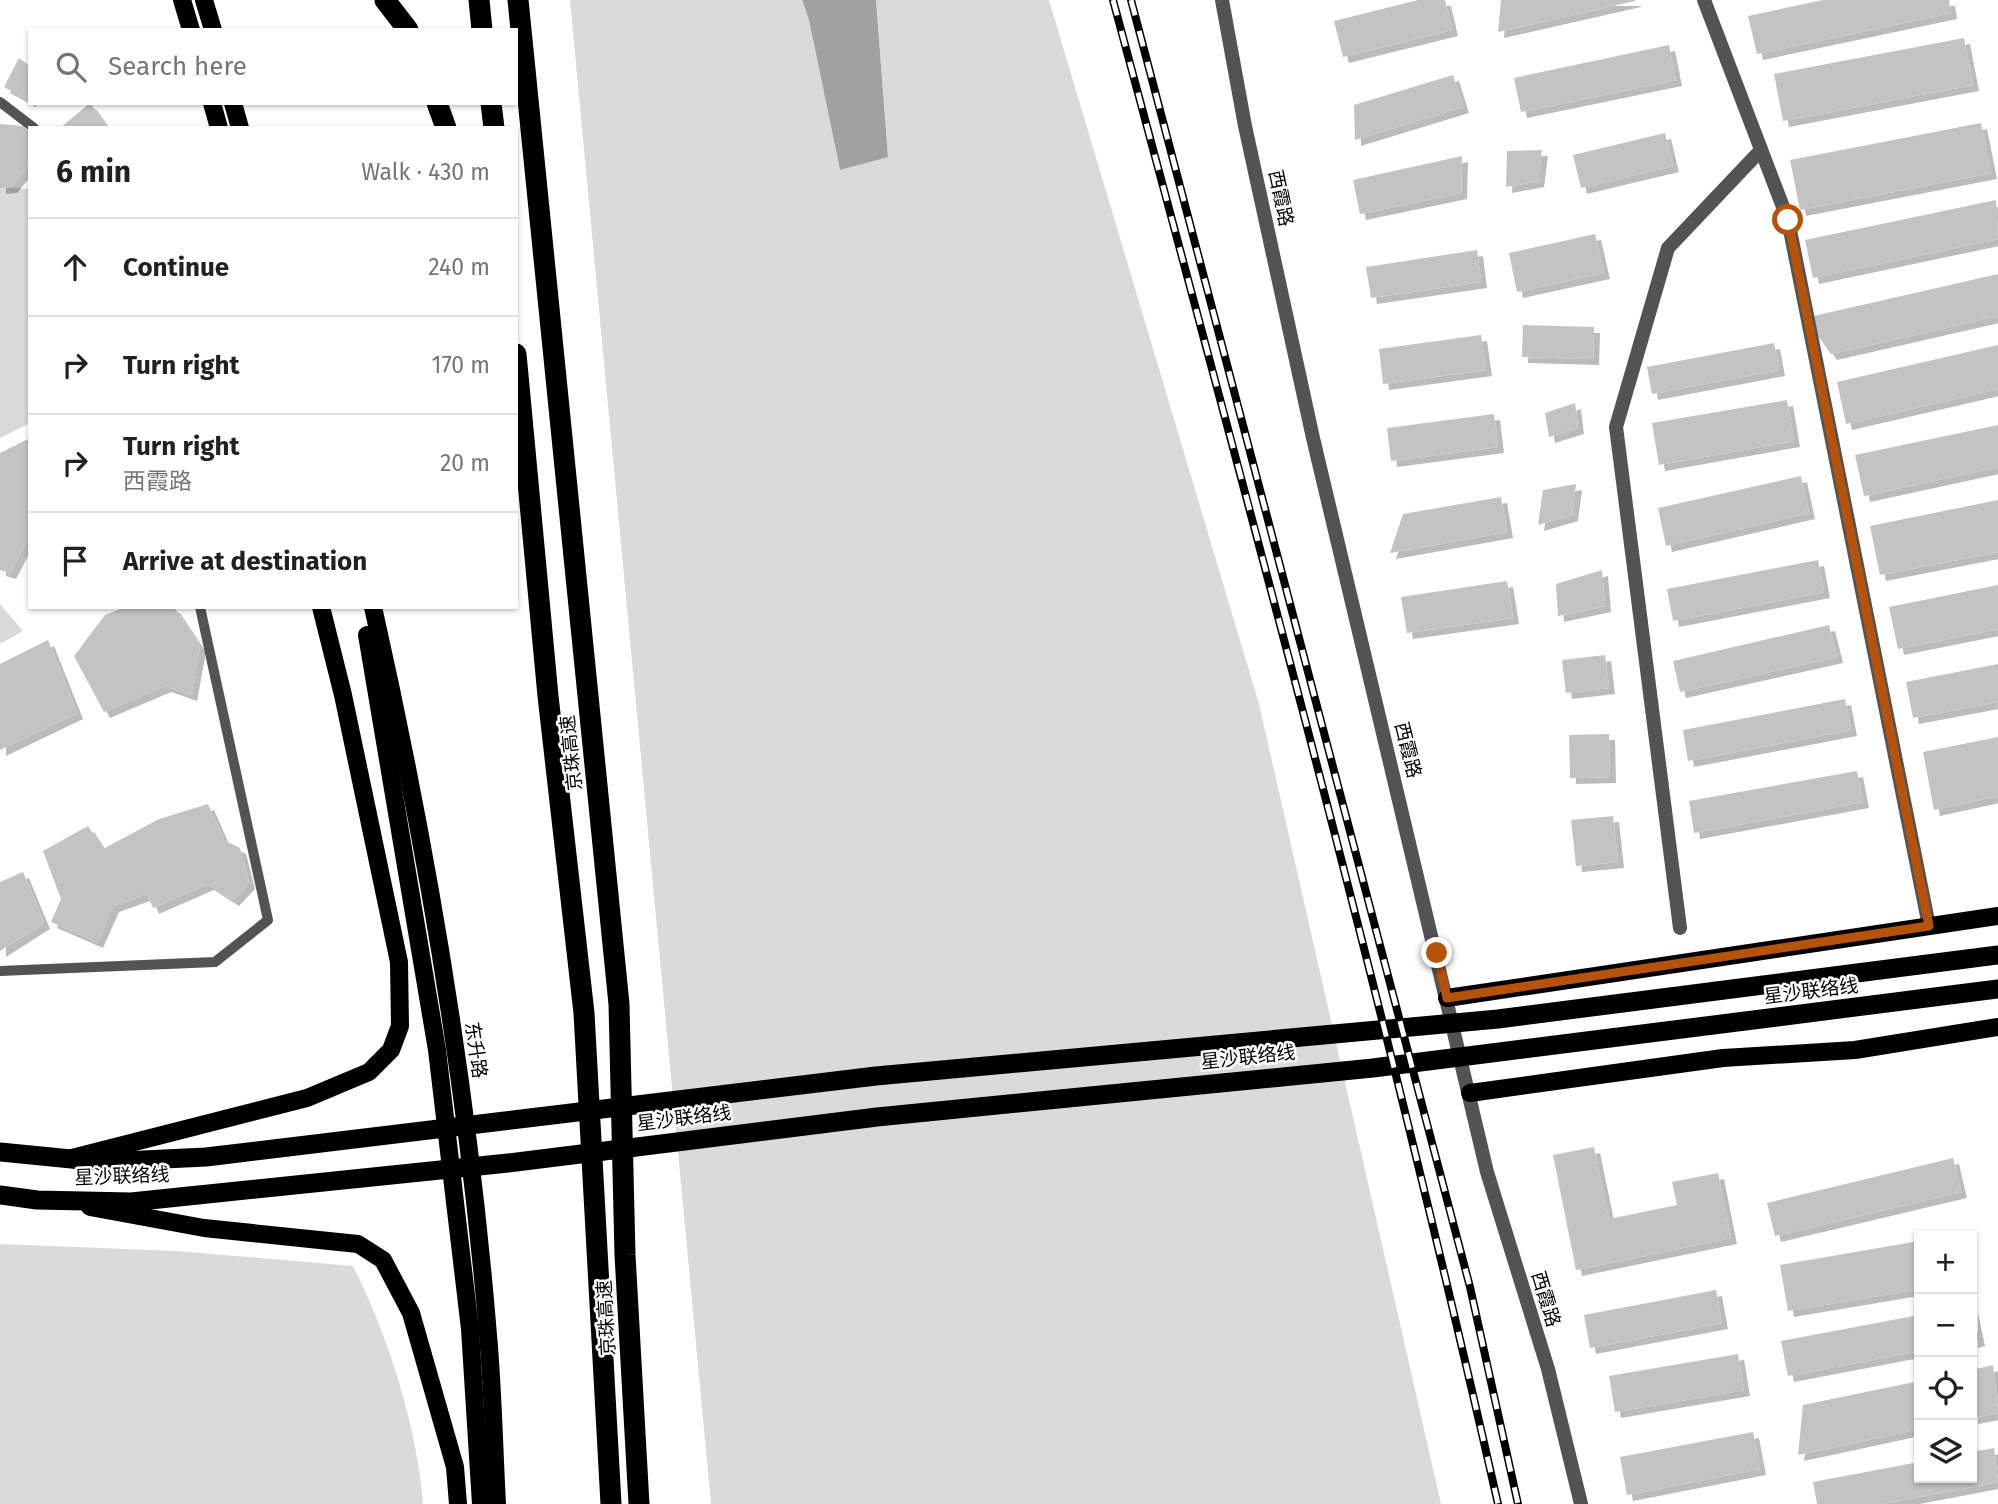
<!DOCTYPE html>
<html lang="en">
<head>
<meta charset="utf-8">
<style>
	body { margin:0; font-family:"Fira Sans","Noto Sans SC",sans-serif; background:#f6f6f6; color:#202124 }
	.controls { position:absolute; right:21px; bottom:21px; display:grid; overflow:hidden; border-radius:0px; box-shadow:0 2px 5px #0004 }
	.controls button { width:63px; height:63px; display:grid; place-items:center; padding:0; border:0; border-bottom:2px solid #e0e0e0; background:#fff; color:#202124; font:35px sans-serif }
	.stop { position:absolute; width:21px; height:21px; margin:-16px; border:5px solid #b45309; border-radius:50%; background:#fff }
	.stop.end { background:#b45309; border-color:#fff; box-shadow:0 2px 7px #0008 }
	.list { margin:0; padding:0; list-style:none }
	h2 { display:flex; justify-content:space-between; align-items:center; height:91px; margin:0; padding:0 28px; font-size:30px }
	h2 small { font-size:23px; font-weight:400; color:#757577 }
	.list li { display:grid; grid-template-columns:46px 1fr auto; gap:21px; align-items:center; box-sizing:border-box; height:98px; padding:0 28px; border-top:2px solid #e0e0e0 }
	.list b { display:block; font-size:26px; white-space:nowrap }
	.list p { margin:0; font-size:23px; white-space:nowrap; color:#757577 }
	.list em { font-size:23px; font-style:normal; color:#757577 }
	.icon { flex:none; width:38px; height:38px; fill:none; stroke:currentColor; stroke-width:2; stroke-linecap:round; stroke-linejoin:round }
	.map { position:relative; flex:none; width:1998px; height:1504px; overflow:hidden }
	.search { position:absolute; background:#fff; box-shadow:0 2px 5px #0004; left:28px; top:28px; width:490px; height:77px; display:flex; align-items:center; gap:18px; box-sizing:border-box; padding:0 24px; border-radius:0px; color:#757577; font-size:26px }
	.panel { position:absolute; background:#fff; box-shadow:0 2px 5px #0004; left:28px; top:126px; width:490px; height:483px; border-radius:0px }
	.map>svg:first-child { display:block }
</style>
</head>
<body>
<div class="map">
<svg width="1998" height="1504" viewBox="0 0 1998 1504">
	<defs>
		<filter id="shadow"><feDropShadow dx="6" dy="6" stdDeviation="0" flood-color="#0004"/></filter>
	</defs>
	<rect width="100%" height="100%" fill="#fff"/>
	<!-- green -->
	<g fill="#dadada">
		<path d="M570 0H802L809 20 840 170 888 156 876 0H1049L1259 704 1441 1504H711Z"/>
		<path d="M0 187 30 189V423L0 438Z"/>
		<path d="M0 604 23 631 0 644Z"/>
		<path d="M0 1244 177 1251 353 1266C388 1335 417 1427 423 1504H0Z"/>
	</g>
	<!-- water -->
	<path fill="#a1a1a1" d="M802 0H876L888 157 840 170 809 20Z"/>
	<!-- building -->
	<g fill="#c3c3c3" filter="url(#shadow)">
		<path d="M1418 0H1445L1452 30 1343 57 1334 21Z"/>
		<path d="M1501 0H1635V1L1498 32Z"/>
		<path d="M1823 0H1949L1951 13 1757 54 1748 16Z"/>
		<path d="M1964 38 1973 85 1783 121 1774 74Z"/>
		<path d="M1669 45 1676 80 1521 112 1514 78Z"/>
		<path d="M19 58 30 66V101L4 87Z"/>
		<path d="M1453 75 1463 107 1355 140 1354 105Z"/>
		<path d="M90 103 108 128H60Z"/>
		<path d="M1981 123 1991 173 1800 210 1790 160Z"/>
		<path d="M0 124 23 126 30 133V164L11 187 0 188Z"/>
		<path d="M1665 133 1673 166 1581 188 1573 155Z"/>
		<path d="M1542 150 1538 181 1506 187 1507 151Z"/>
		<path d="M1462 156 1461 193 1360 214 1353 180Z"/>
		<path d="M1996 200 1998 239 1813 278 1805 240Z"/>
		<path d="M1595 234 1604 273 1517 292 1509 253Z"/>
		<path d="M1477 250 1481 282 1371 298 1366 267Z"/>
		<path d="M1998 274V316L1831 354 1805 318Z"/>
		<path d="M1523 325 1594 327 1593 359 1522 357Z"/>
		<path d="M1481 335 1486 370 1383 384 1379 349Z"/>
		<path d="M1774 343 1779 370 1652 394 1647 367Z"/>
		<path d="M1998 345V389L1846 424 1837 382Z"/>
		<path d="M1787 400 1794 441 1659 465 1652 423Z"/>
		<path d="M1575 403 1578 428 1549 437 1545 413Z"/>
		<path d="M1494 414 1498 447 1391 461 1387 428Z"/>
		<path d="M1998 425V467L1864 496 1855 455Z"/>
		<path d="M30 438V535L10 573 0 570V453Z"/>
		<path d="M1801 476 1809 513 1666 546 1658 508Z"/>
		<path d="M1576 484 1572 515 1538 525 1543 490Z"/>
		<path d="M1501 497 1507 532 1390 553 1403 514Z"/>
		<path d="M1998 500V552L1880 575 1870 526Z"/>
		<path d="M1818 560 1824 592 1673 621 1667 589Z"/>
		<path d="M1602 570 1605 606 1558 616 1556 584Z"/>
		<path d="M1507 581 1513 618 1407 633 1401 597Z"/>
		<path d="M1998 585V629L1898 649 1889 607Z"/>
		<path d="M125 607H174L200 646 191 695 165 686 104 712 74 656 105 615Z"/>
		<path d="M1829 625 1837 657 1680 692 1673 661Z"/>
		<path d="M48 640 77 713 0 750V664Z"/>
		<path d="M1605 655 1609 688 1566 693 1562 660Z"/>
		<path d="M1998 664V702L1913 718 1906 682Z"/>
		<path d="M1845 699 1851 730 1688 761 1683 730Z"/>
		<path d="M1609 734 1610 777 1570 778 1569 735Z"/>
		<path d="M1998 737V796L1934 810 1923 752Z"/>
		<path d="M1857 771 1863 802 1694 833 1689 801Z"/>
		<path d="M208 804 224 840 240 848 249 883 233 900 208 884 153 908 147 894 113 906 97 942 51 922 61 899 43 851 88 826 103 849 159 819Z"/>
		<path d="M1613 816 1618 862 1576 866 1571 820Z"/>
		<path d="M23 872 44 923 0 951V882Z"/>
		<path d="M1594 1147 1609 1219 1677 1205 1672 1182 1718 1173 1731 1238 1576 1270 1553 1155Z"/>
		<path d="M1953 1158 1961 1192 1775 1236 1767 1203Z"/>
		<path d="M1919 1241V1289L1788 1311 1780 1265Z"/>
		<path d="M1716 1290 1722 1323 1590 1348 1584 1315Z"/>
		<path d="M1972 1307 1979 1340 1972 1342Z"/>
		<path d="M1919 1315V1351L1788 1376 1781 1341Z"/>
		<path d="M1738 1354 1744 1390 1615 1412 1609 1376Z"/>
		<path d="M1993 1365 1998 1413 1972 1418V1370Z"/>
		<path d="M1919 1381V1429L1798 1455 1803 1405Z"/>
		<path d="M1753 1432 1760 1469 1627 1495 1620 1457Z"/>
		<path d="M1994 1448 1998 1482 1882 1504H1817L1813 1482 1919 1462V1478H1972V1452Z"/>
	</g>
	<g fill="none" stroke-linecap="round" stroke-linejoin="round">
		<!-- service -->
		<g stroke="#535353" stroke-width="10">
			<path d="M0 102 34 128"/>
			<path d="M0 971 215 962 268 920 200 607"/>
		</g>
		<!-- minor -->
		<g stroke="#535353" stroke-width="14">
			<path d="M1222 0 1245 126 1313 438 1487 1172 1548 1369 1581 1504"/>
			<path d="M1704 0 1788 220 1929 926"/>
			<path d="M1680 928 1616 427 1668 248 1761 150"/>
		</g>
		<!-- primary -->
		<g stroke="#000" stroke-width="18">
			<path d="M182 0 191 30"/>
			<path d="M204 0 213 30"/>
			<path d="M212 103 219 128"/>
			<path d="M233 103 240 128"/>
			<path d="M373 607C427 847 468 1090 488 1335 493 1391 494 1448 497 1504"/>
			<path d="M367 635 437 1050 470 1329 481 1504"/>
			<path d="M1447 998 1998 916"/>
			<path d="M1470 1093 1723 1058 1855 1050 1998 1027"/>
			<path d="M72 1158 307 1098 369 1072 391 1050 400 1026 399 962 343 695 321 607"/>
			<path d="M90 1207 204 1228 358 1244 383 1260 411 1313 455 1467 458 1504"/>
		</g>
		<!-- trunk -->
		<g stroke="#000" stroke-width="19">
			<path d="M0 1152 102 1162 206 1157 876 1076 1498 1019 1998 955"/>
			<path d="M0 1195 37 1200 131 1202 508 1163 877 1117 1373 1068 1998 989"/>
		</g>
		<!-- motorway -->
		<g stroke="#000" stroke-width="21">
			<path d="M385 0 408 30"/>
			<path d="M479 0 482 30"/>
			<path d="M518 0 619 1004 625 1255 639 1504"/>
			<path d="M437 103 446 128"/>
			<path d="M491 103 494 128"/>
			<path d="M516 354 548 696 584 1013 611 1504"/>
		</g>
		<defs>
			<g id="rail">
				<path d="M1113 0C1247 500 1384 999 1498 1504"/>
				<path d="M1131 0 1470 1287 1518 1504"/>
			</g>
		</defs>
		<!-- rail casing -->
		<use href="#rail" stroke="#000" stroke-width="8"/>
		<!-- rail -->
		<use href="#rail" stroke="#fff" stroke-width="5" stroke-dasharray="16" stroke-linecap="butt"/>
	</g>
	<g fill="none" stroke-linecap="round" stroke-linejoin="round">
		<!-- route -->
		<path stroke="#b45309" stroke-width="9" d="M1437 953 1447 998 1929 926 1788 220"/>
	</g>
	<g text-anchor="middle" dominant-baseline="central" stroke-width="5" stroke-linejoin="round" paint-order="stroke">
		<!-- street labels -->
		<g font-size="19" fill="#000" stroke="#fff">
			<text transform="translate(1281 198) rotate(78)">西霞路</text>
			<text transform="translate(1408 750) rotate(76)">西霞路</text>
			<text transform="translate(571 753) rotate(-96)">京珠高速</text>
			<text transform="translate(1811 991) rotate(-7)">星沙联络线</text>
			<text transform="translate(476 1050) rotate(82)">东升路</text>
			<text transform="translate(1248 1057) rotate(-6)">星沙联络线</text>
			<text transform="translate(684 1118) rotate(-7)">星沙联络线</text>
			<text transform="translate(122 1176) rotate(-2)">星沙联络线</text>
			<text transform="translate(1546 1299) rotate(73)">西霞路</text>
			<text transform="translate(606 1318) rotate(-93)">京珠高速</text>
		</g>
	</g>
</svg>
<div class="controls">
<button>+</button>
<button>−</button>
<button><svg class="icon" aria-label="locate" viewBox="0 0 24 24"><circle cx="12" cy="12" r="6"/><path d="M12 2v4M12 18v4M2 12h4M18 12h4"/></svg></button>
<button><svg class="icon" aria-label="layers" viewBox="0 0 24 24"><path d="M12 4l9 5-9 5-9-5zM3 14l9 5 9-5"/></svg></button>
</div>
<div class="stop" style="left:1788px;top:220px"></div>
<div class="stop end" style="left:1437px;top:953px"></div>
<div class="search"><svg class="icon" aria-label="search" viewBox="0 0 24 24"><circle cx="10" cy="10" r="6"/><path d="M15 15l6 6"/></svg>Search here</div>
<section class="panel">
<h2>6 min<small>Walk · 430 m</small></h2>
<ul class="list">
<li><svg class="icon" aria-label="ahead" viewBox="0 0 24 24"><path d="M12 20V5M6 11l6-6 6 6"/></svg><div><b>Continue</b></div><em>240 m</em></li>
<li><svg class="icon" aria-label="right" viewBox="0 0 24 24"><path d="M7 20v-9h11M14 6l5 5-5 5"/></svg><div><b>Turn right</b></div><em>170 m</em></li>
<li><svg class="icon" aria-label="right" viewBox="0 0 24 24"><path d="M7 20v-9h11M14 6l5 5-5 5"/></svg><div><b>Turn right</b><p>西霞路</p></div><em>20 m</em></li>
<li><svg class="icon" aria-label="arrive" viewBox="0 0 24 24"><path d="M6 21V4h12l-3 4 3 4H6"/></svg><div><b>Arrive at destination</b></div></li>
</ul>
</section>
</div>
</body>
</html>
